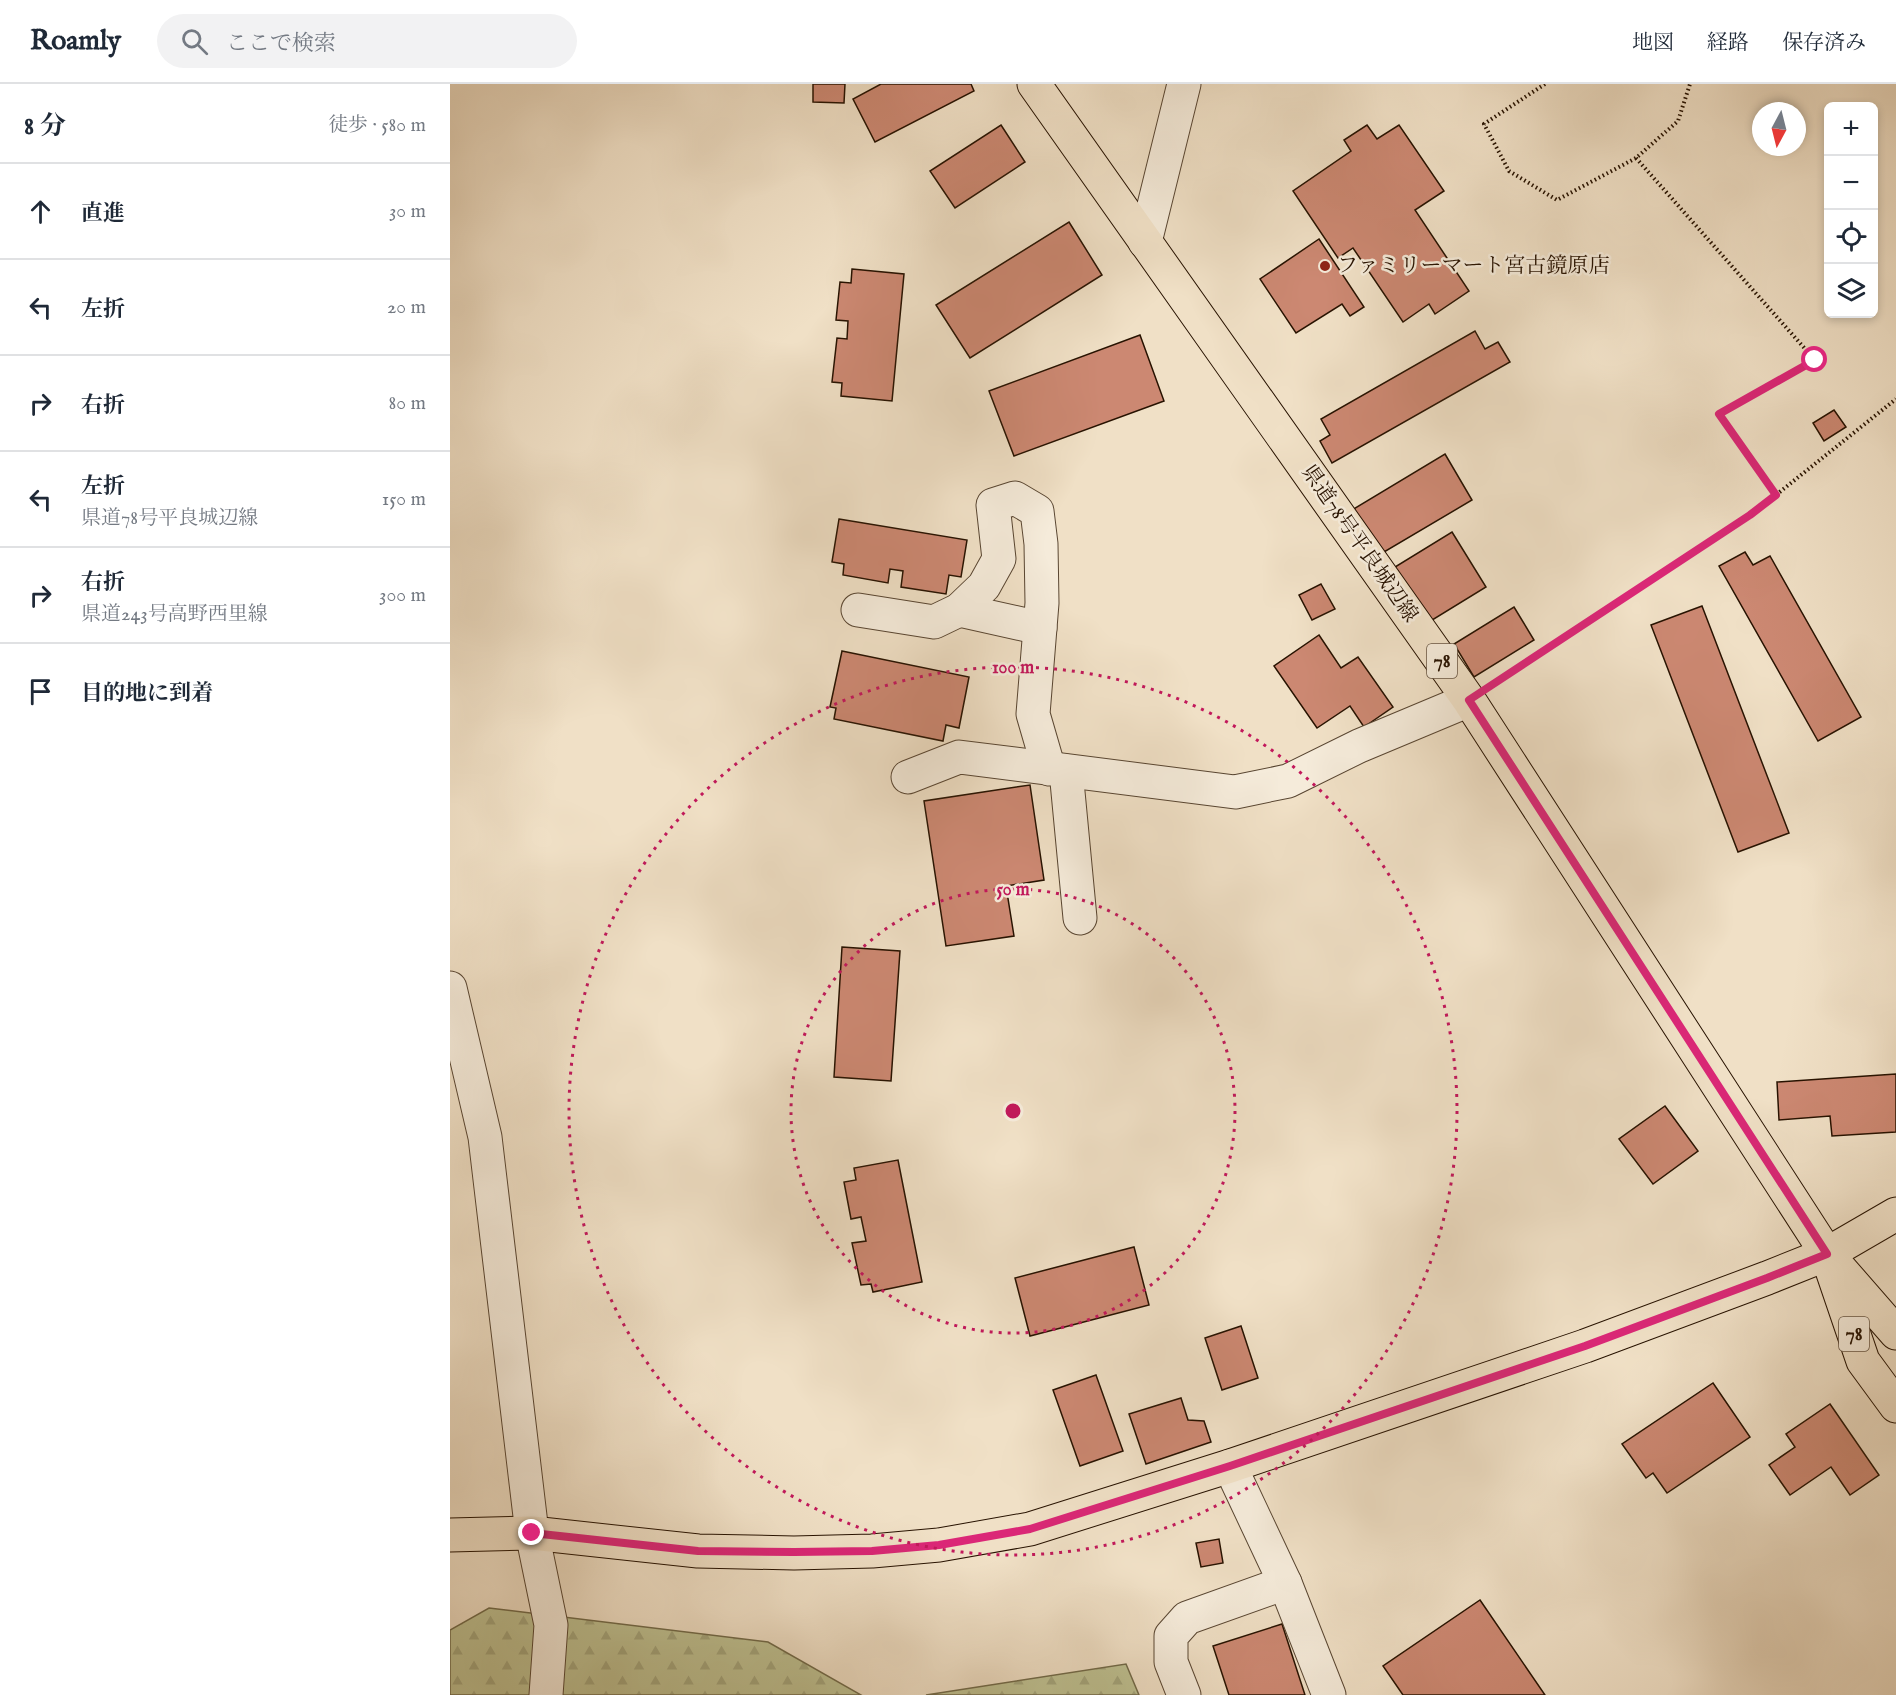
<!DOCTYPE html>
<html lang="ja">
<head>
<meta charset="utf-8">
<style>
	body { margin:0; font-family:"IM FELL English","Noto Serif JP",serif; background:#f2f2f3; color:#1f2937 }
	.controls { position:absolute; right:18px; top:18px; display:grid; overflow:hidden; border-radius:9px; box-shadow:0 3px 9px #0003 }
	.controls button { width:54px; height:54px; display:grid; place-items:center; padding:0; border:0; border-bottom:2px solid #e0e1e3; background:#fff; color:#1f2937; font:30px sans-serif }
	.compass { position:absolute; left:1302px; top:18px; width:54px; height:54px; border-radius:50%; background:#fff; box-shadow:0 3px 9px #0003; rotate:187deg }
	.stop { position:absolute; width:18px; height:18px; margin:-14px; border:4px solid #db2777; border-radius:50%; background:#fff }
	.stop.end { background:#db2777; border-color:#fff; box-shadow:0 2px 6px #0008 }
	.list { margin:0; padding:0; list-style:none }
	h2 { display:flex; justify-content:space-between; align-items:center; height:78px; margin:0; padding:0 24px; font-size:26px }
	h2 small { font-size:20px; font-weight:400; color:#747a83 }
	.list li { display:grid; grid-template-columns:39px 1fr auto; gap:18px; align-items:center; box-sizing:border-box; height:96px; padding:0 24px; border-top:2px solid #e0e1e3 }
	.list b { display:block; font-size:22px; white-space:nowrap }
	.list p { margin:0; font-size:20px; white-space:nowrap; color:#747a83 }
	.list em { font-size:20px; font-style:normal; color:#747a83 }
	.icon { flex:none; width:33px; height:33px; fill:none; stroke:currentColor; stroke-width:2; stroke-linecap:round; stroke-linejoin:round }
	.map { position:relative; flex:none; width:1446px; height:1611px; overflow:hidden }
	header { display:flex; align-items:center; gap:36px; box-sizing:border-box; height:84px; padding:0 30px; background:#fff; border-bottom:2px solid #e0e1e3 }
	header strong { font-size:28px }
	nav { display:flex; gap:33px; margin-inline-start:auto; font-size:21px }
	.search { width:420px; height:54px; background:#f2f2f3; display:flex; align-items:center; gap:15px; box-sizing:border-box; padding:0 21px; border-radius:33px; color:#747a83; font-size:22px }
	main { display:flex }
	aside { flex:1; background:#fff }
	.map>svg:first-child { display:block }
</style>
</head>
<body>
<header>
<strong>Roamly</strong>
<div class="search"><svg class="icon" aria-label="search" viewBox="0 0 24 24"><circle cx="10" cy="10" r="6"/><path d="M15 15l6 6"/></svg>ここで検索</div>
<nav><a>地図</a><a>経路</a><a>保存済み</a></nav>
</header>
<main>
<aside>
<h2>8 分<small>徒歩 · 580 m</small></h2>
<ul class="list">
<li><svg class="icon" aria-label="ahead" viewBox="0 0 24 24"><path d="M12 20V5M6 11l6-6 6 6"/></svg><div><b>直進</b></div><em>30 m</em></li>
<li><svg class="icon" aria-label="left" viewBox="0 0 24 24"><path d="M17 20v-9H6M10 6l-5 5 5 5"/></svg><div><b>左折</b></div><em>20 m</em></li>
<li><svg class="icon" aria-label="right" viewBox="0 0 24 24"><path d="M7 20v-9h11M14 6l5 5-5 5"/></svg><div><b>右折</b></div><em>80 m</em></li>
<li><svg class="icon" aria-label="left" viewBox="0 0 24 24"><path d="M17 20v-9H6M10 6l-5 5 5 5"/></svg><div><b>左折</b><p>県道78号平良城辺線</p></div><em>150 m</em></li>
<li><svg class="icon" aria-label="right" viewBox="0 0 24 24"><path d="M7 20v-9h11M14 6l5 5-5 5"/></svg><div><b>右折</b><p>県道243号高野西里線</p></div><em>300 m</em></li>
<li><svg class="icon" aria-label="arrive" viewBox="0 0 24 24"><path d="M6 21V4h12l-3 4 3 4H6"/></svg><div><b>目的地に到着</b></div></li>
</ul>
</aside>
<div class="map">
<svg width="1446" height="1611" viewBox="0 0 1446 1611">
	<defs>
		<pattern id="forest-firs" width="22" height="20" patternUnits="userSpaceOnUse" patternTransform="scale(1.5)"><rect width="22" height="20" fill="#bec192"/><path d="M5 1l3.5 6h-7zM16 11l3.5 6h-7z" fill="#a3a57c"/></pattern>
	</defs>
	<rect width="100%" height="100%" fill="#f0e0c6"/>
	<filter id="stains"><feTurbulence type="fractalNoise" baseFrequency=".00333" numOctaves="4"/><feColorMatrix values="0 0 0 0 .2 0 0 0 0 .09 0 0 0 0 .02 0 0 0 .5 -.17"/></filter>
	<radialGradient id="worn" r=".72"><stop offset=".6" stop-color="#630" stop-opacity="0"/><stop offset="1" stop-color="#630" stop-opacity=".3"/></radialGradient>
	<!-- forest -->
	<g fill="url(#forest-firs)" stroke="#726a49" stroke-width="1.5">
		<path d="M39 1524 318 1558 411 1611H0V1546Z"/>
		<path d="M676 1580 689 1611H476Z"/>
	</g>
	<!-- building -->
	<g fill="#cc8872" stroke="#271200" stroke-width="1.5">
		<path d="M363 0H395L394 19 363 18Z"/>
		<path d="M431 0H521L524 7 425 58 403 15Z"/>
		<path d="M551 41 575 78 505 124 480 87Z"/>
		<path d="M917 41 927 55 949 41 994 107 965 126 1019 207 985 230 979 220 953 238 903 164 888 174 843 107 901 67 894 56Z"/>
		<path d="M619 138 652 191 520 274 486 221Z"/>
		<path d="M869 155 914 223 900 232 892 220 846 249 810 195Z"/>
		<path d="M402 185 454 190 442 317 391 312 392 299 382 298 387 254 397 255 398 237 386 236 390 198 401 199Z"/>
		<path d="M1025 247 1035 265 1048 258 1060 278 882 379 870 357 880 351 871 335Z"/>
		<path d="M690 251 714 317 564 372 539 307Z"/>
		<path d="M1384 326 1396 343 1374 357 1363 339Z"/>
		<path d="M995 370 1022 416 929 471 902 426Z"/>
		<path d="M389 435 517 456 511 493 499 491 496 510 451 503 453 487 440 485 438 499 393 491 394 480 382 478Z"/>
		<path d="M1002 448 1036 503 979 538 945 483Z"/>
		<path d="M1295 468 1303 481 1320 472 1411 633 1368 657 1269 482Z"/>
		<path d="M871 500 885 525 862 536 849 511Z"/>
		<path d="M1252 522 1339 749 1288 768 1201 541Z"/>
		<path d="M1064 523 1084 556 1024 593 1004 560Z"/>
		<path d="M869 551 891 584 908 573 943 623 914 643 900 622 867 644 824 582Z"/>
		<path d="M392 567 519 593 509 644 496 641 493 657 384 635 386 624 380 623Z"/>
		<path d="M580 701 594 796 556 802 564 852 496 862 474 717Z"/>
		<path d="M392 863 450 867 441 997 384 993Z"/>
		<path d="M1446 990V1048L1382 1052 1380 1032 1329 1036 1327 998Z"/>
		<path d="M1215 1022 1248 1067 1203 1100 1169 1055Z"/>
		<path d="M448 1076 472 1198 423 1208 421 1200 411 1201 402 1159 416 1157 411 1133 401 1135 394 1098 406 1096 404 1084Z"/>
		<path d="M684 1163 699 1221 580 1252 565 1194Z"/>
		<path d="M791 1242 808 1294 772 1306 755 1254Z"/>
		<path d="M646 1291 673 1367 630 1382 603 1306Z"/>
		<path d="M1263 1299 1300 1353 1217 1409 1203 1389 1196 1394 1172 1360Z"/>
		<path d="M731 1314 738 1336 754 1337 761 1358 696 1380 679 1330Z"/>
		<path d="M1380 1320 1429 1391 1400 1411 1381 1383 1340 1411 1319 1381 1345 1363 1336 1350Z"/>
		<path d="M769 1455 773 1479 751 1483 746 1459Z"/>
		<path d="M1030 1516 1095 1611H953L933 1582Z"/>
		<path d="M832 1540 855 1611H779L763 1562Z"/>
	</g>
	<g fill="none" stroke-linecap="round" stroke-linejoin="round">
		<defs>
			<g id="minor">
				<path d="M695 158 734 0"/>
				<path d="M408 526 484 538 509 526 534 502 549 475 543 421 565 414 587 427 591 460 592 519 583 630 599 685"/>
				<path d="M509 526 590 544"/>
				<path d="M616 687 630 834"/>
				<path d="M458 693 509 673 785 708 838 697 909 662 1019 616"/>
				<path d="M0 904 35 1053 82 1449 101 1541 96 1611"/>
				<path d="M780 1382 835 1499 879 1611"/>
				<path d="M734 1611 721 1578V1552L737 1534 835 1499"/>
			</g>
			<g id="major">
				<path d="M584 0 1019 616 1377 1170 1446 1249"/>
				<path d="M1382 1186 1413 1277 1446 1322"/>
				<path d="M0 1451 82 1449 248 1467 344 1469 422 1467 489 1461 580 1445 780 1382 1135 1262 1317 1194 1377 1170 1446 1130"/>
			</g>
		</defs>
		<!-- minor casing -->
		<use href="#minor" stroke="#594632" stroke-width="35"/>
		<!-- major casing -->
		<use href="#major" stroke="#271200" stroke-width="35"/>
		<!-- path -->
		<g stroke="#271200" stroke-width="4" stroke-dasharray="1.5 3" stroke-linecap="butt">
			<path d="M1095 0 1034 40 1059 87 1107 116 1186 74 1228 37 1240 0"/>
			<path d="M1186 74 1365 276 1269 330 1326 411"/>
			<path d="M1046 599 1301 431 1446 315"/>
		</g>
		<!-- minor -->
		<use href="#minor" stroke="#f5ebda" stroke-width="33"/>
		<!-- major -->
		<use href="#major" stroke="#f0e0c6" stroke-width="33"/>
	</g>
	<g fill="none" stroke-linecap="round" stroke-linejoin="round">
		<!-- route -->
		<path stroke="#db2777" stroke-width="8" d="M82 1449 248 1467 344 1468 422 1467 489 1461 580 1445 780 1382 1135 1262 1317 1194 1377 1170 1019 616 1300 431 1326 411 1269 330 1365 276"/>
	</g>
	<!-- distance rings -->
	<g fill="none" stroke="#c2185b" stroke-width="3" stroke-dasharray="3 6">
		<circle cx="563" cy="1027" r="222"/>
		<circle cx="563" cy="1027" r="444"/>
	</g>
	<!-- markers -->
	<circle fill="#8f2418" stroke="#f5ebda" stroke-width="2" cx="875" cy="182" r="6"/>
	<g text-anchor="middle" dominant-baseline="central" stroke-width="5" stroke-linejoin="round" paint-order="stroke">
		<!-- shield labels -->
		<g fill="#f5ebda" stroke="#655341" stroke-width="1.5">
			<rect x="977" y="560" width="30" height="34" rx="4.5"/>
			<rect x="1389" y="1233" width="30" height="34" rx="4.5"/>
		</g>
		<g font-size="20" font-weight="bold" fill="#271200">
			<text x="992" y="577">78</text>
			<text x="1404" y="1250">78</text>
		</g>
		<!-- poi labels -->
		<g font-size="21" fill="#271200" stroke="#f5ebda" text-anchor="start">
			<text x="887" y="182">ファミリーマート宮古鏡原店</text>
		</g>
		<!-- street labels -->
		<g font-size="21" fill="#271200" stroke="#f5ebda">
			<text transform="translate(909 460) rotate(55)">県道78号平良城辺線</text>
		</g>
	</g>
	<circle cx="563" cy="1027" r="9" fill="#c2185b" stroke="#f5ebda" stroke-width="3"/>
	<g font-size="18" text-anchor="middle" font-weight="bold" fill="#c2185b" stroke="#f5ebda" stroke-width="5" stroke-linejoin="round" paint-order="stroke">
		<text x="563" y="589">100 m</text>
		<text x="563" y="811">50 m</text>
	</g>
	<rect width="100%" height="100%" filter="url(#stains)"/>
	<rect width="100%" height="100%" fill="url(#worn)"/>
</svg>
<div class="controls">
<button>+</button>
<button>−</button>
<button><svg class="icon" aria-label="locate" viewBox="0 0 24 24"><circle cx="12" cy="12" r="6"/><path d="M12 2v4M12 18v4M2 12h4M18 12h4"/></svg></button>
<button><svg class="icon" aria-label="layers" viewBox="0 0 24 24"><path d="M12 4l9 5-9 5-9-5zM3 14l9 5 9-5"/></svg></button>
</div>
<svg class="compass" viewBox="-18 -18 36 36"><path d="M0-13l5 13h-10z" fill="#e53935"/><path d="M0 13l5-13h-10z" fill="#747a83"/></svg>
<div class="stop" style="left:1365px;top:276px"></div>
<div class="stop end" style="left:82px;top:1449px"></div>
</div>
</main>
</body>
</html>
